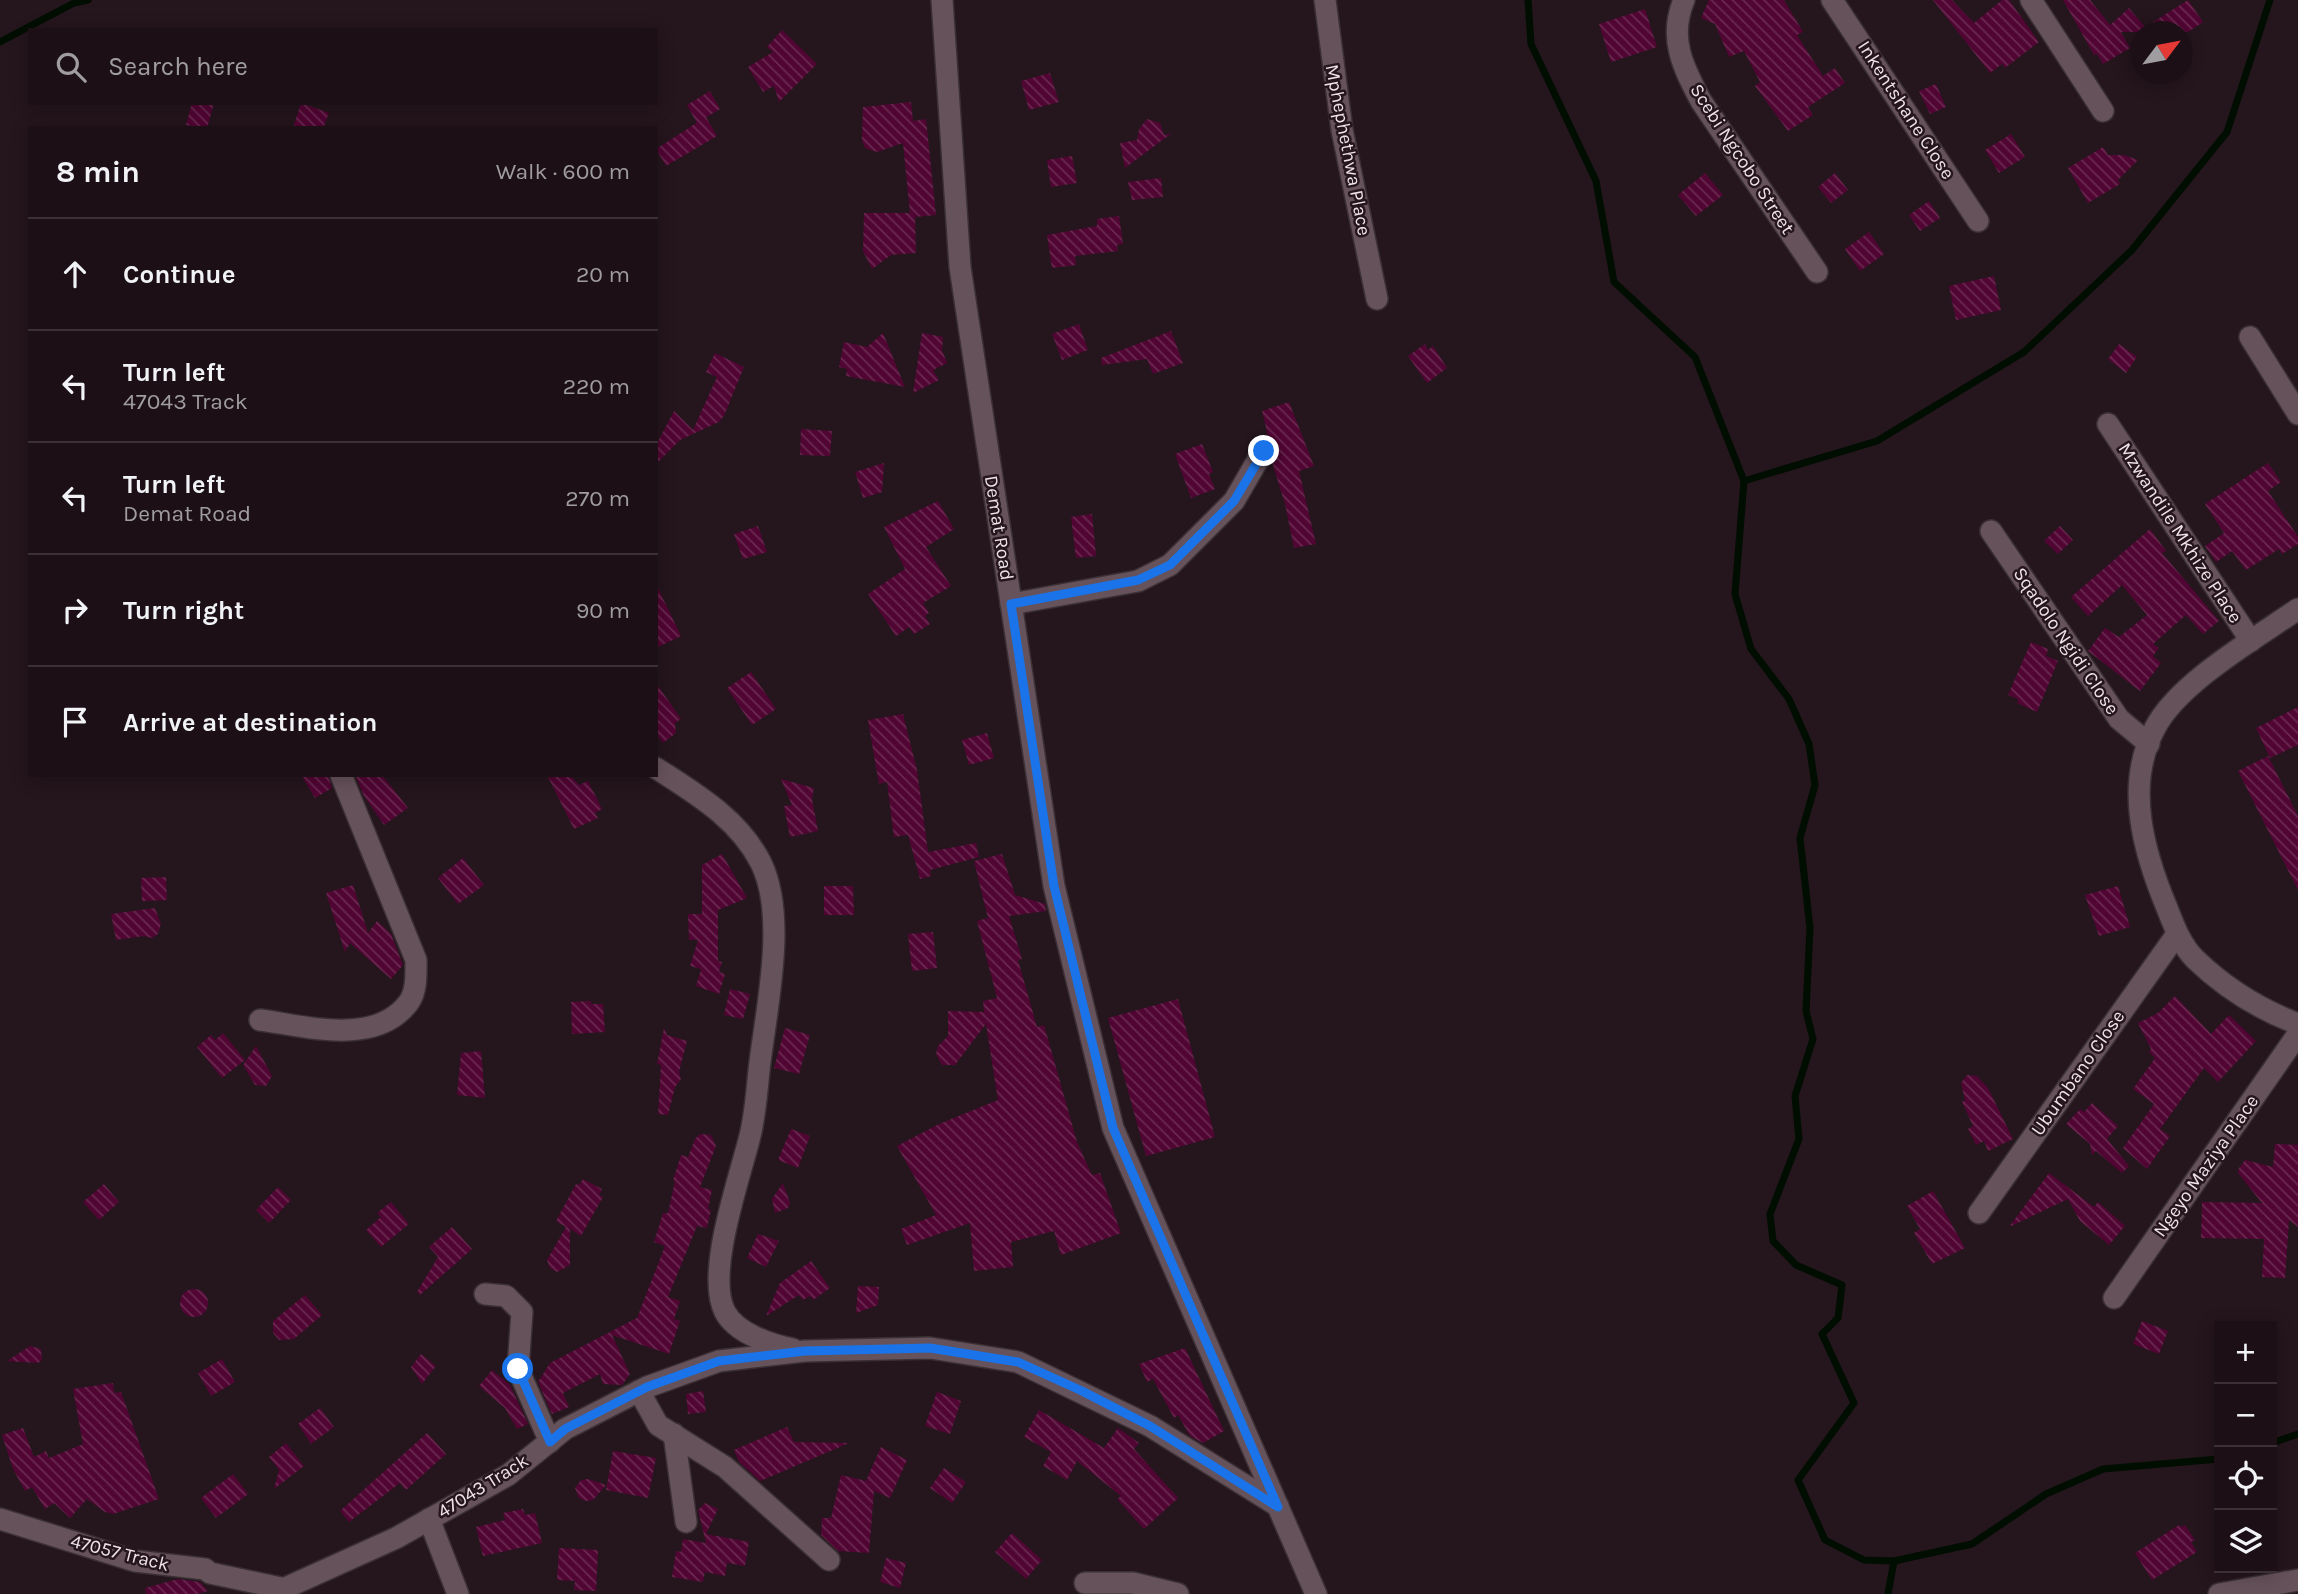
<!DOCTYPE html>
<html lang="en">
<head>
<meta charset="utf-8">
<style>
	body { margin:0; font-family:Karla,sans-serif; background:#291e23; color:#f1f3f6 }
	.controls { position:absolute; right:21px; bottom:21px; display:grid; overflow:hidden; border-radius:0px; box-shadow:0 4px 18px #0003 }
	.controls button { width:63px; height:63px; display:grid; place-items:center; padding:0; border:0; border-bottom:2px solid #3a3035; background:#1c1016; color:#f1f3f6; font:35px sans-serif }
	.compass { position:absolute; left:2130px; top:21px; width:63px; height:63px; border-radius:50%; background:#1c1016; box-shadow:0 4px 18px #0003; rotate:58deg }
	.stop { position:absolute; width:21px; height:21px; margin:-16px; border:5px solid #1a73e8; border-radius:50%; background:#fff }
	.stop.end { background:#1a73e8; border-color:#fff; box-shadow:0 2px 7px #0008 }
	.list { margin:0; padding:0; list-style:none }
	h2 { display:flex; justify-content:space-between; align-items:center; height:91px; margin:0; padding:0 28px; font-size:30px }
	h2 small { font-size:23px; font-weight:400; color:#a09da1 }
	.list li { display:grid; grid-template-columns:46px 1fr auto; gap:21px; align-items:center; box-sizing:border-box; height:112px; padding:0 28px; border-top:2px solid #3a3035 }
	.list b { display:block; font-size:26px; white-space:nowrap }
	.list p { margin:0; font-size:23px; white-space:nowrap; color:#a09da1 }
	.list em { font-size:23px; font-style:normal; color:#a09da1 }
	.icon { flex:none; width:38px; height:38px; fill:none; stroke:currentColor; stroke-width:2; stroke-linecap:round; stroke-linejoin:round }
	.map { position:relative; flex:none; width:2298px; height:1594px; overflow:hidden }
	.search { position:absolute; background:#1c1016; box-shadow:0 4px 18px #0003; left:28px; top:28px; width:630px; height:77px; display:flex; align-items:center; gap:18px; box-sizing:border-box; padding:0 24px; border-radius:0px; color:#a09da1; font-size:26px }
	.panel { position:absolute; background:#1c1016; box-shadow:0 4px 18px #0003; left:28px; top:126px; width:630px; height:651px; border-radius:0px }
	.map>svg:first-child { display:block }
</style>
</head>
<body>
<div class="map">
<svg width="2298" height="1594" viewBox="0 0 2298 1594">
	<defs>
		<pattern id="building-back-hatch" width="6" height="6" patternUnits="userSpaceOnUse" patternTransform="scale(1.75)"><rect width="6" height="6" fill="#510533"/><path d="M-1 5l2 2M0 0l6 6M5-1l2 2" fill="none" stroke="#6a2951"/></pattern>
	</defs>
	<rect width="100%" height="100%" fill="#25151d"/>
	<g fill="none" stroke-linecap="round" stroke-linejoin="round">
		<!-- stream -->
		<g stroke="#000e01" stroke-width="7">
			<path d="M1528 0 1531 44 1596 181 1614 282 1695 357 1744 481 1735 594 1751 649 1789 699 1809 744 1815 785 1800 838 1810 928 1806 1011 1813 1039 1795 1096 1799 1139 1770 1214 1773 1241 1796 1265 1842 1285 1838 1318 1822 1334 1854 1403 1798 1480 1825 1540 1864 1560 1894 1561 1888 1594"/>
			<path d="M0 42 74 3 88 0"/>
			<path d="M1744 481 1877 441 2024 352 2132 250 2227 132 2270 0"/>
			<path d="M2272 1443 2298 1434"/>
			<path d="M1894 1561 1972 1544 2046 1494 2103 1469 2219 1459"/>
		</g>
	</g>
	<!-- building -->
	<g fill="url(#building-back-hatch)">
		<path d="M1709 0H1784L1803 32 1797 35 1823 76 1835 68 1845 83 1808 107 1813 115 1788 131 1755 86 1760 82 1744 51 1729 57 1715 24 1701 18Z"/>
		<path d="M1933 0H1952L1974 23 2002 0H2009L2039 42 2005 68 2002 64 1990 73Z"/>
		<path d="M2063 0H2090L2110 25 2129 8 2145 27 2188 0 2203 22 2188 32H2121L2130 48 2103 64 2097 54 2094 55Z"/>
		<path d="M1645 9 1657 47 1611 62 1599 24Z"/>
		<path d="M782 30 817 64 779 102 774 86 763 92 748 67 773 52 767 47Z"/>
		<path d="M1050 73 1059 102 1029 110 1021 81Z"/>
		<path d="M1936 84 1946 107 1930 114 1919 91Z"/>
		<path d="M710 91 720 109 697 123 687 105Z"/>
		<path d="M911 102 913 121 926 119 936 215 915 217 916 253 891 255 872 269 863 251 864 213H910L903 143 877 152 865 148 862 140 863 107Z"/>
		<path d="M192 103H214L207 128 186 125Z"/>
		<path d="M301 103 329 113 323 128H293Z"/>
		<path d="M706 117 717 136 666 166 656 149Z"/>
		<path d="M1147 119 1160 123 1164 135 1172 133 1125 168 1120 143 1137 140 1139 129Z"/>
		<path d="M2011 134 2025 157 1999 173 1985 150Z"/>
		<path d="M2103 147 2108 155H2124L2138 160 2118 180 2120 184 2088 203 2068 168Z"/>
		<path d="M1072 156 1077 183 1051 187 1047 160Z"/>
		<path d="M1705 173 1723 195 1696 216 1678 195Z"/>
		<path d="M1835 173 1848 190 1831 203 1818 187Z"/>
		<path d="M1161 178 1163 197 1132 200 1128 182Z"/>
		<path d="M1929 201 1940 218 1920 231 1909 215Z"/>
		<path d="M1119 216 1123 244 1117 245 1118 251 1075 256 1076 265 1052 268 1047 235 1097 226V219Z"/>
		<path d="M1869 232 1884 254 1860 271 1845 249Z"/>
		<path d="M1994 276 2001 310 1956 320 1949 286Z"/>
		<path d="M1079 324 1088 350 1062 360 1052 334Z"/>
		<path d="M1171 331 1183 363 1153 374 1147 359 1102 365 1101 358Z"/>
		<path d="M883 333 905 387 846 376 847 369 839 367 844 342 867 347Z"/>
		<path d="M922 333 943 337 942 350 947 363 933 370 939 380 913 393Z"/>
		<path d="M1425 344 1428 350 1433 346 1447 368 1427 383 1408 356Z"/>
		<path d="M2119 344 2137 357 2126 373 2108 359Z"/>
		<path d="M715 353 744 367 724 416 719 422 680 440 656 464V445L674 411 693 430 717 377 706 372Z"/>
		<path d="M1289 402 1314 466 1299 471 1316 544 1294 548 1285 504 1272 462 1276 450 1269 440 1262 411Z"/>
		<path d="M801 429 832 431 830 456 800 455Z"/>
		<path d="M1202 444 1213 472 1209 474 1215 489 1191 498 1175 454Z"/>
		<path d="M884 463 882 492 863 498 855 472Z"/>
		<path d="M2268 463 2281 482 2268 491 2298 537V544L2282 554 2279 549 2246 570 2232 551 2216 562 2205 546 2224 533 2205 504Z"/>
		<path d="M938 501 954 529 926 547 951 586 923 603 929 613 925 616 930 624 914 634 909 627 896 636 868 594 905 569 884 527Z"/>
		<path d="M1092 514 1096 556 1076 558 1071 517Z"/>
		<path d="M758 526 767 552 743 559 734 534Z"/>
		<path d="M2060 526 2073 540 2058 554 2044 541Z"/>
		<path d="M2150 529 2166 551 2162 553 2219 621 2203 634 2186 615 2153 644 2159 648 2153 656 2161 663 2140 691 2088 651 2105 628 2119 637 2147 615 2122 585 2088 616 2071 597Z"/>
		<path d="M656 584 681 636 656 648Z"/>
		<path d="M2031 642 2048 649 2046 656 2058 661 2037 712 2017 703 2018 699 2008 695Z"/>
		<path d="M751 672 776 709 752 725 727 688Z"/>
		<path d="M656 683 681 719 675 723 676 733 663 743 656 733Z"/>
		<path d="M2298 707V745L2270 758 2256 728Z"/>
		<path d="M903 714 917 770 928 852 976 843 979 857 930 870 931 876 920 879 908 835 894 837 887 782 879 784 868 720Z"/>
		<path d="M987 733 994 758 969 765 962 740Z"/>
		<path d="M2268 756 2298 816V890L2238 771Z"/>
		<path d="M301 775H328L332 788 315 798Z"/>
		<path d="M355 775H382L408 808 384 825 364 796Z"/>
		<path d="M547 775H570L579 785 588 781 602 809 595 813 598 818 574 829Z"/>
		<path d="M781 779 814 788 812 799 818 831 790 837 784 806 792 805Z"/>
		<path d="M722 854 747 898 718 910V961L722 962 719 972 725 974 719 994 696 986 701 969 690 966 698 940H689L688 914H702V865Z"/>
		<path d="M1002 854 1015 895 1045 904 1046 911 1009 916 1022 959 1018 960 1037 1027 1044 1025 1077 1142 1092 1175 1100 1173 1121 1233 1061 1255 1054 1231 1011 1242 1013 1267 974 1271 970 1223 907 1245 901 1229 936 1215 897 1146 939 1124 998 1100 986 1024 955 1065H942L936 1054 938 1046 948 1036V1011L984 1012 983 1001 997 998 977 921 988 918 974 861Z"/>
		<path d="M463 858 484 885 458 904 438 878Z"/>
		<path d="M166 877 167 900 142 901 141 878Z"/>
		<path d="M353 885 368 933 377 921 391 934 403 965 391 979 350 943 345 952 326 893Z"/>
		<path d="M824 886H853L854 915H824Z"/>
		<path d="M2118 886 2130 927 2099 936 2085 895Z"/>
		<path d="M155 908 161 924 158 934 152 938 144 936 116 940 111 914Z"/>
		<path d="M933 932 937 968 912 971 908 934Z"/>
		<path d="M730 989 750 994 743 1019 724 1015Z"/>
		<path d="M2175 996 2211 1034 2229 1015 2256 1041 2218 1082 2204 1068 2160 1129 2170 1136 2147 1169 2123 1148 2154 1104 2133 1089 2155 1058 2149 1052 2151 1049 2138 1023 2158 1013Z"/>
		<path d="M1178 999 1215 1137 1146 1156 1108 1018Z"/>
		<path d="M591 1001V1004H603L605 1032 572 1034 571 1002Z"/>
		<path d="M664 1028 667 1035 687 1041 679 1072 681 1079 675 1087 668 1115 658 1114 661 1065 657 1064Z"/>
		<path d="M785 1028 810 1035 799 1074 774 1068Z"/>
		<path d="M223 1033 245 1060 222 1078 197 1047 211 1035 215 1040Z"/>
		<path d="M256 1046 272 1076 266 1086 255 1085 243 1065Z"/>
		<path d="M481 1051 485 1098 457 1095 461 1053Z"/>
		<path d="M1967 1075 1977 1076 1988 1088 2013 1139 1988 1151 1984 1141 1976 1145 1968 1129 1973 1126 1962 1102 1965 1100 1961 1083Z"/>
		<path d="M2092 1103 2118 1126 2107 1139 2129 1166 2122 1173 2096 1151 2092 1155 2090 1144 2066 1124 2080 1109 2084 1112Z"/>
		<path d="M791 1129 810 1136 798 1168 778 1160Z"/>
		<path d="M700 1134 711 1135 716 1146 700 1187 712 1190 708 1209 711 1210 707 1228 697 1226 668 1297 680 1301 674 1319 680 1321 669 1354 612 1335 630 1374 622 1385 603 1384 600 1374 563 1393 569 1407 552 1414 538 1382 550 1363 637 1318 665 1246 654 1242 663 1213H668L675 1181 673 1180 681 1155 688 1157 695 1139Z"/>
		<path d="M2275 1144 2298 1145V1227L2289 1220 2285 1278 2262 1277 2264 1239 2201 1238 2202 1202 2262 1203 2238 1173 2239 1168 2245 1160 2273 1167Z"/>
		<path d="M2049 1173 2094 1207 2098 1202 2125 1226 2109 1245 2080 1221 2068 1199 2009 1227Z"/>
		<path d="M583 1179 602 1189 599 1195 603 1197 581 1236 570 1229V1265L557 1272 550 1268 547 1260 566 1227 556 1221 576 1184 579 1185Z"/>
		<path d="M783 1183 790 1203 788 1208 775 1213 772 1199Z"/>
		<path d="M104 1184 119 1202 99 1220 83 1202Z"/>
		<path d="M278 1187 291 1200 269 1223 256 1210Z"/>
		<path d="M1933 1191 1965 1248 1932 1264 1914 1233 1920 1229 1907 1206Z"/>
		<path d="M391 1202 409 1224 381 1247 366 1230 381 1217 377 1213Z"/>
		<path d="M452 1227 472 1249 420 1295 417 1292 438 1257 429 1247Z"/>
		<path d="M758 1234 779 1241 766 1267 747 1258Z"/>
		<path d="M811 1261 830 1288 813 1300 810 1296 803 1300 799 1295 766 1316 780 1283Z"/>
		<path d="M858 1286 879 1287 878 1305 856 1313Z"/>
		<circle cx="194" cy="1303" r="14"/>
		<path d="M305 1295 322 1315 294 1339 279 1340 273 1333V1321Z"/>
		<path d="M2142 1321 2168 1331 2159 1354 2133 1344Z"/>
		<path d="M30 1346 41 1349 42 1360 38 1363 7 1361Z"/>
		<path d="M1185 1348 1224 1431 1203 1443 1190 1436 1178 1415 1174 1418 1153 1379 1147 1382 1139 1364Z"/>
		<path d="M421 1354 436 1366 422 1384 411 1367Z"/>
		<path d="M222 1359 235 1382 211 1396 198 1373Z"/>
		<path d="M492 1370 510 1385 528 1424 517 1429 505 1408 479 1386Z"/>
		<path d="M113 1383 114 1393 121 1392 159 1499 113 1514 105 1512 87 1499 70 1518 54 1503 45 1509 32 1487 25 1491 13 1469 2 1435 23 1428 34 1457 46 1451 49 1458 83 1444 73 1389Z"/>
		<path d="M703 1391 706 1412 688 1414 686 1394Z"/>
		<path d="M937 1392 961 1401 950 1434 925 1426Z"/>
		<path d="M320 1408 334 1427 311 1444 298 1424Z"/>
		<path d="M1039 1410 1104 1448 1118 1428 1139 1443 1134 1449 1178 1498 1144 1529 1117 1499 1121 1496 1077 1461 1067 1480 1043 1466 1051 1452 1024 1437Z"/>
		<path d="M787 1427 794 1442 849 1443 760 1481 739 1462 734 1450Z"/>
		<path d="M427 1433 446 1454 406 1490 400 1483 349 1522 340 1511Z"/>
		<path d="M286 1443 304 1466 274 1489 279 1470 269 1457Z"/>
		<path d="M881 1447 907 1460 890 1498 874 1491 869 1553 838 1551 821 1535 822 1518H831L841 1475 866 1481Z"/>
		<path d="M613 1451 656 1458 648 1498 606 1490Z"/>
		<path d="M944 1468 966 1482 952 1503 930 1488Z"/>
		<path d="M233 1474 248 1494 216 1518 201 1498Z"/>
		<path d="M588 1479 606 1485 593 1500 586 1501 579 1498 575 1488 581 1480Z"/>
		<path d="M705 1503 718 1509 706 1534 749 1542 745 1566 727 1563 725 1576 705 1572 703 1582 672 1577 676 1551 681 1552 683 1539 706 1543 698 1510Z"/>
		<path d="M523 1509 525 1515 535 1513 542 1543 483 1556 476 1527 505 1520 503 1513Z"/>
		<path d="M2179 1525 2181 1527 2185 1525 2195 1540 2191 1542 2197 1552 2152 1580 2135 1553Z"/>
		<path d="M1012 1533 1042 1560 1026 1579 995 1552Z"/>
		<path d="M559 1548 598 1550 596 1591 574 1590 575 1581 557 1580Z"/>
		<path d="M886 1558 906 1563 900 1588 880 1582Z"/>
		<path d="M178 1579 200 1582 208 1591 197 1594H146L145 1588Z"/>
	</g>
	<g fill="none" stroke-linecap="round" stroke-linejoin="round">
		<defs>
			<g id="minor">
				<path d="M942 0 960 267 1054 886 1113 1128 1316 1594"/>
				<path d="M1325 0 1342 130 1377 299"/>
				<path d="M1684 0C1668 38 1683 67 1701 101L1817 272"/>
				<path d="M1832 0 1978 221"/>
				<path d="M2031 0 2103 111"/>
				<path d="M2250 337 2298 414"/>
				<path d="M2108 424 2251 641"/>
				<path d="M1991 531 2119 719 2149 744"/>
				<path d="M1011 604 1138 581 1170 565 1234 501 1263 451"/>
				<path d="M2298 609C2256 638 2178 683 2155 728 2124 785 2144 853 2167 908 2174 926 2181 945 2195 959 2224 987 2261 1010 2298 1024"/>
				<path d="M656 768C696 794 739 819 761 863 787 916 767 1005 760 1062 757 1086 756 1112 750 1136 740 1177 705 1274 725 1312 736 1333 771 1345 793 1349"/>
				<path d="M260 1020C305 1026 376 1047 409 1002 417 991 416 973 416 960L341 775"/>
				<path d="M1979 1213 2177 934"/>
				<path d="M485 1294 506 1296 522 1312 518 1369 550 1442"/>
				<path d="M2114 1298 2298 1034"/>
				<path d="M639 1391 658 1425 725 1467 829 1560"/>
				<path d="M674 1434 686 1522"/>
				<path d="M0 1519 135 1561 205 1569 210 1573 281 1588"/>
				<path d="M429 1519 458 1594"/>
				<path d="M1085 1583H1133L1178 1594"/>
				<path d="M272 1594 396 1538 508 1475 565 1429 647 1387 719 1361 805 1351 930 1348 1018 1362 1150 1426 1278 1506"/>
				<path d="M2219 1594 2298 1580"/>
			</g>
		</defs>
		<!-- minor casing -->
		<use href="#minor" stroke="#3a3034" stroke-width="24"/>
		<!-- minor -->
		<use href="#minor" stroke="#66525b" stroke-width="21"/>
	</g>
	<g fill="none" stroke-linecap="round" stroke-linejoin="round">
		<!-- route -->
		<path stroke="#1a73e8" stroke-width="9" d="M518 1369 550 1442 565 1429 647 1387 719 1361 805 1351 930 1348 1018 1362 1082 1391 1150 1426 1278 1507 1113 1128 1054 886 1011 604 1138 580 1170 565 1234 501 1264 451"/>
	</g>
	<g text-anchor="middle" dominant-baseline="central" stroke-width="5" stroke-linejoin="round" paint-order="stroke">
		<!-- street labels -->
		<g font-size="19" fill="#eee2e7" stroke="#25151d">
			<text transform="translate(1906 110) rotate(57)">Inkentshane Close</text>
			<text transform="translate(1348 150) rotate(79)">Mphephethwa Place</text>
			<text transform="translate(1742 159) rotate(57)">Scebi Ngcobo Street</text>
			<text transform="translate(999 528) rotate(81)">Demat Road</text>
			<text transform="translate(2180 533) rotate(57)">Mzwandile Mkhize Place</text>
			<text transform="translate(2066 641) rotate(56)">Sqadolo Ngidi Close</text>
			<text transform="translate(2078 1073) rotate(-55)">Ubumbano Close</text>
			<text transform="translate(2206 1166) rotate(-55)">Ngeyo Maziya Place</text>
			<text transform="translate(483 1486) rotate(-32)">47043 Track</text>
			<text transform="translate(120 1553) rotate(14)">47057 Track</text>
		</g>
	</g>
</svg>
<div class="controls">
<button>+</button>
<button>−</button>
<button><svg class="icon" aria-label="locate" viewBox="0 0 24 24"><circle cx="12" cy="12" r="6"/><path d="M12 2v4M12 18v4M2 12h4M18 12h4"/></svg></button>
<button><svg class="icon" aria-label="layers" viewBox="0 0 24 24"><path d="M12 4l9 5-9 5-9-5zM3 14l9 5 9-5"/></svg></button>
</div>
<svg class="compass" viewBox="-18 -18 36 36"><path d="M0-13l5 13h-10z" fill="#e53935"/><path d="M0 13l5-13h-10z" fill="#a09da1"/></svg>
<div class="stop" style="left:518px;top:1369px"></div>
<div class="stop end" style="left:1264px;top:451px"></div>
<div class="search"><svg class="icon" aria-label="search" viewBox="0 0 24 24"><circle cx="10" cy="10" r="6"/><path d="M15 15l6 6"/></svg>Search here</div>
<section class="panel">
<h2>8 min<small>Walk · 600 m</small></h2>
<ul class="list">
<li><svg class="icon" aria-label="ahead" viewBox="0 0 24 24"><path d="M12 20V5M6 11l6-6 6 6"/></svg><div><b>Continue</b></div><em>20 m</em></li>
<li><svg class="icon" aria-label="left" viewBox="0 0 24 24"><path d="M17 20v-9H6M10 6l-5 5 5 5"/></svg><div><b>Turn left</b><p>47043 Track</p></div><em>220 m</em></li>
<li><svg class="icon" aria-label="left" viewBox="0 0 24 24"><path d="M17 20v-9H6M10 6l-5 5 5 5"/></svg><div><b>Turn left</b><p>Demat Road</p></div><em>270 m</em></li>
<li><svg class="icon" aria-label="right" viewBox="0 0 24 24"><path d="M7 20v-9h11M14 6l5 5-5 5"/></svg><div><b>Turn right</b></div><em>90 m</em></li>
<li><svg class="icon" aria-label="arrive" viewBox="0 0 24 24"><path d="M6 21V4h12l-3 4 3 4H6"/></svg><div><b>Arrive at destination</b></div></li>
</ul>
</section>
</div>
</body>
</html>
